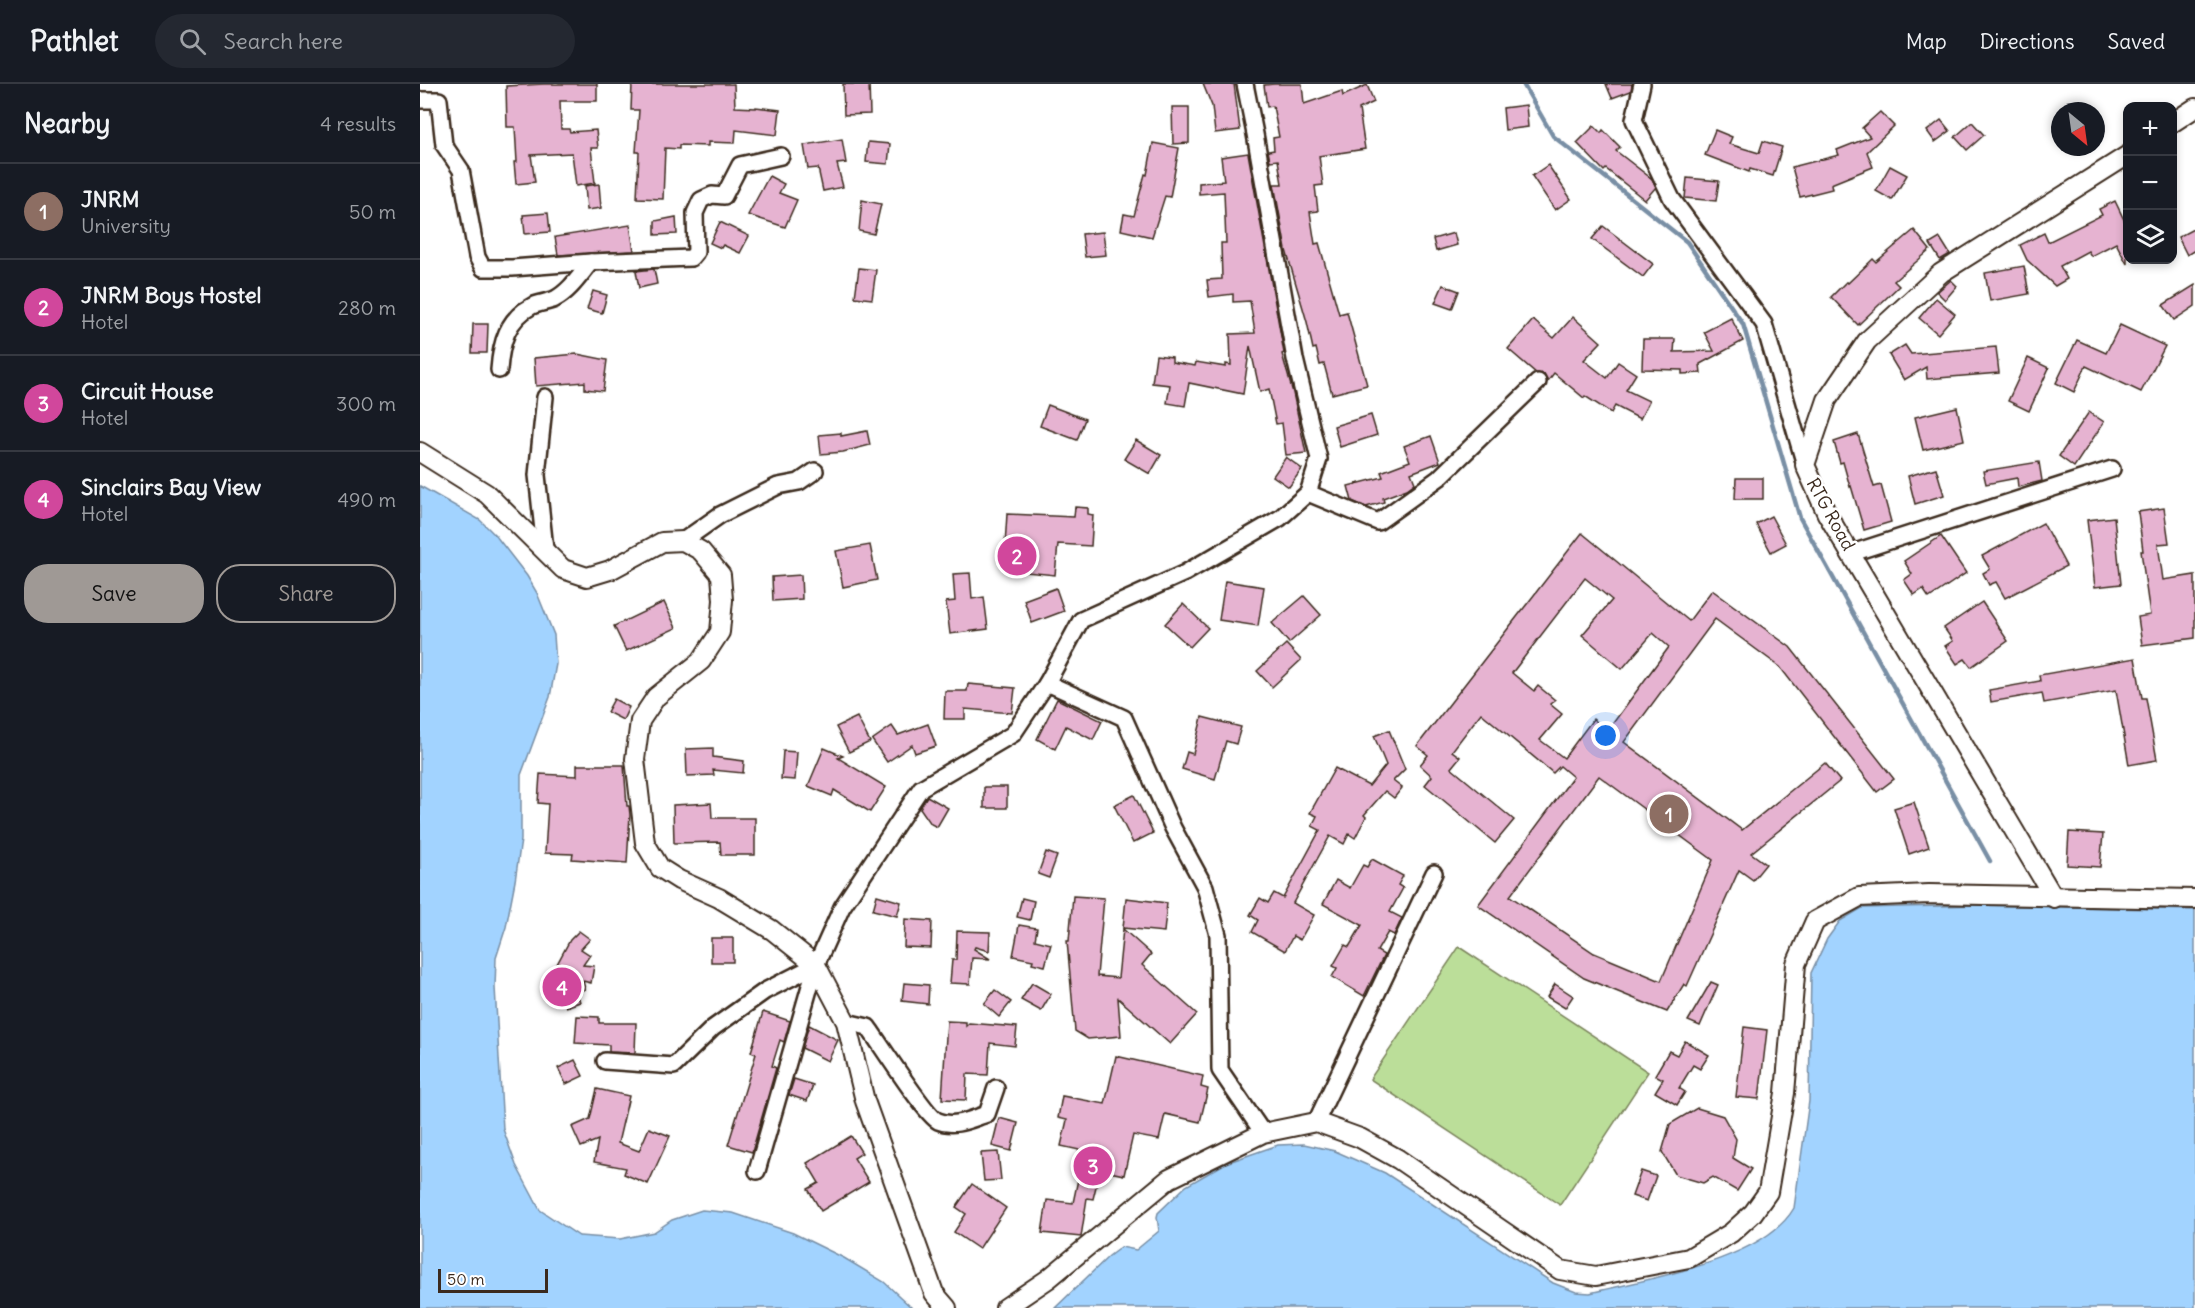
<!DOCTYPE html>
<html lang="en">
<head>
<meta charset="utf-8">
<style>
	body { margin:0; font-family:Delius,sans-serif; background:#242831; color:#f1f3f6 }
	.controls { position:absolute; right:18px; top:18px; display:grid; overflow:hidden; border-radius:12px; box-shadow:0 3px 9px #0003 }
	.controls button { width:54px; height:54px; display:grid; place-items:center; padding:0; border:0; border-bottom:2px solid #363941; background:#171b24; color:#f1f3f6; font:30px sans-serif }
	.compass { position:absolute; left:1631px; top:18px; width:54px; height:54px; border-radius:50%; background:#171b24; box-shadow:0 3px 9px #0003; rotate:151deg }
	.scale { position:absolute; left:18px; bottom:15px; width:110px; box-sizing:border-box; padding-left:6px; border:3px solid #3b2a1e; border-top:0; font-size:16px; line-height:21px; white-space:nowrap; color:#3b2a1e; -webkit-text-stroke:4px #fff; paint-order:stroke }
	.you { position:absolute; left:1186px; top:652px; width:21px; height:21px; margin:-15px; border:4px solid #fff; border-radius:50%; background:#1a73e8; box-shadow:0 0 0 9px #1a73e833 }
	.badge { display:grid; place-items:center; width:39px; height:39px; border-radius:50%; background:#9f9995; color:#fff; font-size:20px; font-weight:700 }
	.pin { position:absolute; translate:-50% -50%; border:3px solid #fff; box-shadow:0 2px 6px #0006 }
	.list { margin:0; padding:0; list-style:none }
	h2 { display:flex; justify-content:space-between; align-items:center; height:78px; margin:0; padding:0 24px; font-size:26px }
	h2 small { font-size:20px; font-weight:400; color:#9ea1a6 }
	.list li { display:grid; grid-template-columns:39px 1fr auto; gap:18px; align-items:center; box-sizing:border-box; height:96px; padding:0 24px; border-top:2px solid #363941 }
	.list b { display:block; font-size:22px; white-space:nowrap }
	.list p { margin:0; font-size:20px; white-space:nowrap; color:#9ea1a6 }
	.list em { font-size:20px; font-style:normal; color:#9ea1a6 }
	.actions { display:flex; gap:12px; padding:18px 24px }
	.actions a { flex:1; padding:14px 0; border:2px solid #9f9995; border-radius:24px; text-align:center; font-size:21px; color:#9f9995 }
	.actions .main { background:#9f9995; color:#111 }
	.icon { flex:none; width:33px; height:33px; fill:none; stroke:currentColor; stroke-width:2; stroke-linecap:round; stroke-linejoin:round }
	.map { position:relative; flex:none; width:1775px; height:1224px; overflow:hidden }
	header { display:flex; align-items:center; gap:36px; box-sizing:border-box; height:84px; padding:0 30px; background:#171b24; border-bottom:2px solid #363941 }
	header strong { font-size:28px }
	nav { display:flex; gap:33px; margin-inline-start:auto; font-size:21px }
	.search { width:420px; height:54px; background:#242831; display:flex; align-items:center; gap:15px; box-sizing:border-box; padding:0 21px; border-radius:33px; color:#9ea1a6; font-size:22px }
	main { display:flex }
	aside { flex:1; background:#171b24 }
	.map>svg:first-child { display:block }
</style>
</head>
<body>
<header>
<strong>Pathlet</strong>
<div class="search"><svg class="icon" aria-label="search" viewBox="0 0 24 24"><circle cx="10" cy="10" r="6"/><path d="M15 15l6 6"/></svg>Search here</div>
<nav><a>Map</a><a>Directions</a><a>Saved</a></nav>
</header>
<main>
<aside>
<h2>Nearby<small>4 results</small></h2>
<ul class="list">
<li><span class="badge" style="background:#8d6e63">1</span><div><b>JNRM</b><p>University</p></div><em>50 m</em></li>
<li><span class="badge" style="background:#d1479c">2</span><div><b>JNRM Boys Hostel</b><p>Hotel</p></div><em>280 m</em></li>
<li><span class="badge" style="background:#d1479c">3</span><div><b>Circuit House</b><p>Hotel</p></div><em>300 m</em></li>
<li><span class="badge" style="background:#d1479c">4</span><div><b>Sinclairs Bay View</b><p>Hotel</p></div><em>490 m</em></li>
</ul>
<div class="actions"><a class="main">Save</a><a>Share</a></div>
</aside>
<div class="map">
<svg width="1775" height="1224" viewBox="0 0 1775 1224">
	<rect width="100%" height="100%" fill="#fff"/>
	<filter id="ink" filterUnits="userSpaceOnUse"><feTurbulence type="fractalNoise" baseFrequency=".0167" numOctaves="2"/><feDisplacementMap in="SourceGraphic" scale="12" xChannelSelector="R" yChannelSelector="G"/><feConvolveMatrix kernelMatrix="1 2 1 2 8 2 1 2 1" color-interpolation-filters="sRGB"/></filter>
	<g filter="url(#ink)">
		<!-- green -->
		<path fill="#bbde99" stroke="#7b845c" stroke-width="1.5" d="M1039 863 1228 988 1140 1121 950 995Z"/>
		<!-- water -->
		<g fill="#a2d3ff" stroke="#798fa5" stroke-width="1.5">
			<path d="M0 402 60 436 76 452 107 492 117 509 134 551 136 580 130 613 101 691V756L95 797 86 843 76 874 75 903 83 1045 96 1081 120 1126 159 1152 200 1155 234 1148 252 1136 282 1126 313 1129 373 1149 424 1174 464 1198 492 1224H0Z"/>
			<path d="M1560 821 1775 826V1224H635L689 1172 701 1163 716 1166 739 1147 737 1133 738 1129 766 1102 806 1079 858 1061 884 1060 915 1067 965 1089 1133 1199 1156 1208 1170 1209C1226 1195 1344 1177 1374 1124L1389 1017 1391 889 1407 855 1420 837 1442 824Z"/>
		</g>
		<g fill="none" stroke-linecap="round" stroke-linejoin="round">
			<!-- stream -->
			<path stroke="#798fa5" stroke-width="4.5" d="M1103 0 1133 52 1267 158 1323 240 1380 434 1570 777"/>
		</g>
		<!-- building -->
		<g fill="#e6b3d1" stroke="#3b2a1e" stroke-width="1.5" fill-rule="evenodd">
			<path d="M124 0H177V17H140L141 45H149L150 48 176 46 178 64H171L175 99 156 102 152 69 111 71 115 98 96 100 94 78H97L95 43H87L86 2Z"/>
			<path d="M212 0H314L315 23 336 24V23L360 26 357 51 316 46 315 59 288 58V62L259 61V65L245 64 243 115 217 114 219 68H216L219 26H211Z"/>
			<path d="M423 0H449L450 30 424 31Z"/>
			<path d="M783 0H814L820 46 795 49 792 22Z"/>
			<path d="M854 0H882L884 20 922 7 923 12 947 1 954 18 939 25 945 65 899 72 903 101 895 102 898 127 890 128 895 160 899 159 919 230 927 228 947 301 912 310 904 280 900 281 896 264 893 265 887 238 866 166 854 100H862L858 76 850 77 848 67 854 66 853 54 859 53 853 22 847 23 844 1Z"/>
			<path d="M1186 0H1212L1211 7 1192 14Z"/>
			<path d="M1106 21 1108 43 1085 46 1083 24Z"/>
			<path d="M752 23H769V59L753 60Z"/>
			<path d="M1460 28 1474 42 1447 68 1453 83 1411 100 1412 105 1380 113 1372 83 1419 71 1417 66 1450 53 1442 44Z"/>
			<path d="M1521 36 1530 47 1515 58 1507 47Z"/>
			<path d="M1552 38 1564 51 1547 66 1535 53Z"/>
			<path d="M1174 42 1181 49 1183 46 1200 63 1196 67 1232 95 1236 103 1225 116 1186 85 1184 87 1157 59Z"/>
			<path d="M1295 46 1312 53 1309 60 1339 69 1343 57 1362 63 1353 92 1330 85 1329 88 1285 71Z"/>
			<path d="M422 55 426 79 417 80 423 103 403 107 398 84 388 85 384 61Z"/>
			<path d="M448 58 470 60 468 80 446 78Z"/>
			<path d="M733 59 759 64 750 113 745 112 732 153 701 146 704 130 714 132 725 90 727 91Z"/>
			<path d="M828 69 864 269 862 270 873 309 886 369 866 371 862 339 856 340 849 305 840 308 830 262 823 310 769 299 765 322 747 319 750 301 732 299 736 271 752 273V278L775 282 776 278 806 283V280L811 281 810 250 835 249 830 217 813 218V210L789 213 787 196 802 195 801 159H806L804 108 779 110V99L804 97 801 73Z"/>
			<path d="M1128 81 1151 115 1135 126 1112 92Z"/>
			<path d="M1470 82 1487 91 1472 116 1456 107Z"/>
			<path d="M349 92 364 100 359 109 377 116 365 143 328 131Z"/>
			<path d="M1267 94 1299 97 1296 117 1265 114Z"/>
			<path d="M179 100 181 124 167 126 165 102Z"/>
			<path d="M442 116 461 120 454 150 439 147Z"/>
			<path d="M1695 117 1707 142V180L1696 159 1671 172 1668 167 1640 182 1647 195 1635 202 1607 176 1600 161 1624 149 1628 158 1682 131 1679 125Z"/>
			<path d="M128 129 130 148 105 150 103 131Z"/>
			<path d="M256 133 257 150 235 151V137Z"/>
			<path d="M300 138 329 152 320 169 303 161 301 164 290 159Z"/>
			<path d="M210 141 214 167 138 171 135 153Z"/>
			<path d="M1183 142 1233 180 1223 193 1172 155Z"/>
			<path d="M1775 144V166L1767 171 1758 153Z"/>
			<path d="M1494 146 1510 166 1474 197 1479 202 1438 241 1411 213 1426 198 1428 199 1453 175 1456 178Z"/>
			<path d="M683 148 686 171 665 173 662 150Z"/>
			<path d="M1034 149 1037 161 1016 167 1013 155Z"/>
			<path d="M1520 154 1530 170 1520 176 1510 160Z"/>
			<path d="M1604 182 1609 210 1570 217 1565 189Z"/>
			<path d="M439 184 456 186 452 215 435 213Z"/>
			<path d="M234 185 237 200 219 204 216 187Z"/>
			<path d="M1531 196 1537 202 1525 216 1517 208Z"/>
			<path d="M1023 201 1039 207 1032 225 1015 219Z"/>
			<path d="M1775 201V222L1754 236 1743 221Z"/>
			<path d="M173 207 187 211 182 229 167 225Z"/>
			<path d="M1516 214 1535 230 1518 250 1499 234Z"/>
			<path d="M1153 233 1181 258 1164 276 1187 294 1198 278 1216 290 1206 306 1229 317 1220 335 1195 322 1191 329 1165 312 1164 314 1134 289 1128 297 1125 291 1116 289 1088 265 1113 236 1134 254Z"/>
			<path d="M1311 234 1323 257 1280 280 1281 289 1262 290V286L1222 285 1223 255H1255L1254 268 1294 267 1284 248Z"/>
			<path d="M53 240H68L67 269H52Z"/>
			<path d="M1700 241 1745 262 1721 308 1666 282 1654 308 1636 299 1657 256 1686 269Z"/>
			<path d="M1485 261 1491 270 1576 263 1579 289 1507 295 1506 283 1484 296 1469 271Z"/>
			<path d="M157 270 187 276 183 307 165 305V298L116 302 114 274Z"/>
			<path d="M1608 274 1629 284 1609 327 1588 317Z"/>
			<path d="M628 321 665 335 657 356 620 342Z"/>
			<path d="M1537 323 1544 356 1503 366 1495 333Z"/>
			<path d="M1669 328 1684 338 1654 383 1639 372Z"/>
			<path d="M951 331 957 351 920 363 914 342Z"/>
			<path d="M447 347 450 361 423 368 401 370 399 351 421 349V352Z"/>
			<path d="M1438 350 1454 403 1461 401 1471 438 1444 446 1431 402 1430 403 1423 378 1420 379 1414 358Z"/>
			<path d="M1011 352 1020 378 991 389 995 399 987 405 963 414 964 418 946 423 932 417 928 402 963 393 961 388 990 377 984 362Z"/>
			<path d="M716 356 741 371 730 390 704 375Z"/>
			<path d="M866 373 882 385 869 403 853 392Z"/>
			<path d="M1619 378 1622 397 1598 403 1597 394 1566 400 1563 387Z"/>
			<path d="M1516 384 1524 411 1495 420 1488 392Z"/>
			<path d="M1316 394H1343V415H1315Z"/>
			<path d="M655 423 668 424V430L673 431 671 462 638 460 635 491 586 486 589 461H585L587 430 654 433Z"/>
			<path d="M1744 424 1749 459 1738 460 1743 496 1775 491V554L1722 561 1718 533 1730 531 1721 467H1723L1718 428Z"/>
			<path d="M1351 432 1366 460 1351 468 1336 440Z"/>
			<path d="M1694 433 1701 500 1675 503 1667 436Z"/>
			<path d="M1623 439 1646 482 1585 514 1576 498 1569 501 1563 489 1570 485 1562 472Z"/>
			<path d="M1162 449 1269 537 1292 506 1370 563 1474 695 1457 708 1360 583 1295 535 1204 658 1322 746 1405 679 1420 697 1331 769 1346 780 1333 796 1319 786 1267 902 1264 900 1247 928 1164 894 1058 821 1153 693 1140 682 1133 689 1061 629 1032 667 1040 673 1031 684 1094 736 1075 759 1005 701 1012 692 1000 681 1008 671 997 662ZM1165 494 1192 516 1162 551 1202 585 1233 549 1249 563 1188 646 1173 635 1144 674 1120 656 1142 630 1130 620 1135 616 1118 602 1114 607 1092 589ZM1179 692 1293 776 1241 897 1174 869 1090 812Z"/>
			<path d="M1521 452 1546 489 1509 514 1503 505 1494 511 1484 496 1492 490 1484 477Z"/>
			<path d="M450 461 457 496 423 503 416 467Z"/>
			<path d="M550 489 552 515 564 513 568 545 530 550 526 518 535 517 533 490Z"/>
			<path d="M381 491 382 515 353 517 352 493Z"/>
			<path d="M805 497 844 503 838 542 799 536Z"/>
			<path d="M636 504 644 527 612 539 604 516Z"/>
			<path d="M884 512 901 531 869 559 852 539Z"/>
			<path d="M244 518 256 544 206 567 194 542Z"/>
			<path d="M1562 518 1588 557 1551 583 1545 575 1537 580 1525 562 1533 557 1524 544Z"/>
			<path d="M763 520 788 544 770 563 745 540Z"/>
			<path d="M866 560 881 576 852 603 837 587Z"/>
			<path d="M1715 574 1722 614H1726L1737 676 1709 681 1696 606 1624 619 1622 609 1571 618 1569 606 1620 597 1619 591Z"/>
			<path d="M548 600 595 604 592 629 545 625V635H524L525 607H547Z"/>
			<path d="M194 615 209 623 203 636 187 628Z"/>
			<path d="M637 615 682 637 673 656 646 642 635 665 617 655Z"/>
			<path d="M437 633 450 658 429 668 416 643Z"/>
			<path d="M782 633 821 643 816 660 806 657 795 695 762 685 767 668 773 670Z"/>
			<path d="M508 640 516 662 495 669 492 661 467 678 452 656 472 642 478 651Z"/>
			<path d="M969 646 985 685 973 697 982 704 974 714 965 707 944 731 946 733 935 754 929 750 924 760 910 752 873 819 894 831 880 856 873 852 865 867 832 848 838 836 830 831 840 814 848 819 854 809 863 814 900 746 892 742 897 732 890 729 915 684 949 702 966 681 954 652Z"/>
			<path d="M293 664V673L324 677 323 689 293 686 294 691 267 692 266 665Z"/>
			<path d="M404 664 423 672 418 674 466 703 450 728 414 706 412 712 388 702Z"/>
			<path d="M363 667 377 668 375 696 361 695Z"/>
			<path d="M157 681H204L207 722H209L210 731 207 779 152 775 153 770 125 769 128 720 118 719 120 690 157 692Z"/>
			<rect x="564" y="703" width="23" height="21"/>
			<path d="M714 711 733 749 713 759 694 721Z"/>
			<path d="M507 712 528 724 517 743 511 740 500 724Z"/>
			<path d="M1494 718 1509 763 1489 770 1474 724Z"/>
			<path d="M291 719 292 734H335V771H301L300 758 254 759 253 721Z"/>
			<path d="M1649 748 1683 750 1680 783 1647 781Z"/>
			<path d="M626 768 637 772 629 794 618 790Z"/>
			<path d="M952 775 983 792 978 801 983 804 970 828 982 834 974 851 968 848 957 867 964 871 944 912 912 893 917 884 913 882 925 861 929 863 942 841 903 820 916 796 930 804 943 781 947 783Z"/>
			<path d="M457 811 481 818 477 832 453 826Z"/>
			<path d="M653 812 684 814 677 892 698 894 703 845 731 870 722 881 777 930 750 960 698 914 701 952 668 955 655 947 647 857H649Z"/>
			<path d="M602 814 614 817 610 836 597 833Z"/>
			<path d="M706 814 747 819 744 848 703 844Z"/>
			<path d="M485 835 512 837 511 864 484 863Z"/>
			<path d="M599 841 617 844 615 856 631 860 625 882 612 879 613 876 593 872Z"/>
			<path d="M159 847 170 855 161 865 170 871 163 881 174 882 171 899 163 897 165 905 157 908 160 918 146 923 140 910 136 897V882L150 856Z"/>
			<path d="M537 847 570 848 569 867 555 863 554 865 570 875 552 874 550 900 530 899 532 876H536Z"/>
			<rect x="291" y="854" width="22" height="24"/>
			<path d="M1291 898 1298 901 1280 942 1268 937Z"/>
			<path d="M484 899 509 901 508 920 482 917Z"/>
			<path d="M612 899 631 910 621 927 601 916Z"/>
			<path d="M1135 900 1153 912 1145 924 1127 913Z"/>
			<path d="M575 906 591 918 579 933 564 920Z"/>
			<path d="M343 928 370 937 364 958 360 956 352 982 356 984 332 1068 308 1061 336 970 331 968Z"/>
			<path d="M157 932 179 933V939H216L215 969 189 968V961L155 959Z"/>
			<path d="M527 937 546 938V942L549 939 597 943 595 962 570 959 568 991 547 990 546 1016 522 1015Z"/>
			<path d="M389 941 418 956 408 977 382 964Z"/>
			<path d="M1324 943 1347 946 1339 1015 1316 1013Z"/>
			<path d="M1265 957 1289 971 1280 985 1273 981 1259 1004 1265 1008 1257 1021 1235 1008 1243 995 1235 991 1249 967 1257 971Z"/>
			<path d="M696 972 783 992 781 1003 788 1005 780 1038 745 1030 739 1056 713 1051 704 1091 680 1086 673 1115 667 1114 661 1153 622 1149 627 1116 653 1119 664 1067 641 1062 647 1036 638 1034 642 1012 685 1020Z"/>
			<path d="M155 976 163 992 146 1000 138 984Z"/>
			<path d="M374 995 393 1001 387 1017 369 1011Z"/>
			<path d="M177 1005 209 1012 198 1059 219 1067 229 1044 250 1052 228 1100 204 1090 206 1084 174 1078 178 1056 161 1063 152 1043 170 1035Z"/>
			<path d="M1277 1024 1303 1032 1316 1055 1313 1074 1331 1085 1317 1107 1293 1093 1283 1099 1256 1091 1242 1068 1250 1040Z"/>
			<path d="M579 1034 598 1039 591 1067 572 1062Z"/>
			<path d="M431 1052 442 1069 434 1074 449 1098 401 1127 388 1105 399 1099 387 1079Z"/>
			<path d="M578 1068 581 1096 564 1097 561 1069Z"/>
			<path d="M1221 1087 1236 1092 1227 1117 1212 1112Z"/>
			<path d="M552 1100 586 1124 559 1165 534 1148 546 1130 536 1123Z"/>
		</g>
		<g fill="none" stroke-linecap="round" stroke-linejoin="round">
			<defs>
				<g id="minor">
					<path d="M1222 0 1214 36 1252 115 1344 240 1385 381"/>
					<path d="M0 16H19L24 61 41 86 57 173 63 184H92L171 178 271 174 276 168 275 129 281 116 292 111 304 112 320 81 361 72"/>
					<path d="M79 286C81 259 87 235 112 222 119 219 128 218 135 215 150 207 160 191 171 178"/>
					<path d="M888 409 958 438 1019 394 1118 298"/>
					<path d="M263 457 300 431 358 402 379 398 395 387"/>
					<path d="M125 465 117 391 125 313"/>
					<path d="M1432 469 1692 385"/>
					<path d="M627 599 704 634 753 744 785 803 798 851 800 986 843 1049"/>
					<path d="M426 938 448 943C459 958 506 1032 518 1037 535 1044 551 1035 567 1030L576 1004"/>
					<path d="M185 977 254 982 293 944 345 907 396 881"/>
					<path d="M896 1038 1014 789"/>
					<path d="M337 1087 396 881 422 823 501 704 593 650 627 599 661 536 765 489 860 434 888 409 899 375 875 275 835 50 825 0"/>
				</g>
				<g id="major">
					<path d="M1752 39 1775 24"/>
					<path d="M0 368 67 410 143 485 167 493 190 486 242 458 263 457 281 467 301 491 303 516 300 548 281 577 236 613 220 637 215 675 225 759 240 784 259 796 299 814 352 846 396 881 426 938 445 1017 514 1209 527 1224"/>
					<path d="M1634 814 1407 430 1385 381 1407 316 1447 257 1521 189 1708 71"/>
					<path d="M585 1224 628 1195 749 1095 843 1049 896 1038 940 1054 978 1075 1140 1186 1176 1192 1269 1174 1311 1149 1333 1129 1348 1108 1365 1009 1376 880 1395 837 1439 813 1509 810 1775 815"/>
				</g>
			</defs>
			<!-- minor casing -->
			<use href="#minor" stroke="#3b2a1e" stroke-width="20"/>
			<!-- major casing -->
			<use href="#major" stroke="#3b2a1e" stroke-width="22"/>
			<!-- minor -->
			<use href="#minor" stroke="#fff" stroke-width="15"/>
			<!-- major -->
			<use href="#major" stroke="#fff" stroke-width="18"/>
		</g>
	</g>
	<g text-anchor="middle" dominant-baseline="central" stroke-width="5" stroke-linejoin="round" paint-order="stroke">
		<!-- street labels -->
		<g font-size="18" fill="#3b2a1e" stroke="#fff">
			<text transform="translate(1411 430) rotate(61)">RTG Road</text>
		</g>
	</g>
</svg>
<div class="controls">
<button>+</button>
<button>−</button>
<button><svg class="icon" aria-label="layers" viewBox="0 0 24 24"><path d="M12 4l9 5-9 5-9-5zM3 14l9 5 9-5"/></svg></button>
</div>
<svg class="compass" viewBox="-18 -18 36 36"><path d="M0-13l5 13h-10z" fill="#e53935"/><path d="M0 13l5-13h-10z" fill="#9ea1a6"/></svg>
<div class="scale">50 m</div>
<div class="you"></div>
<div class="pin badge" style="left:1249px;top:730px;background:#8d6e63">1</div>
<div class="pin badge" style="left:597px;top:472px;background:#d1479c">2</div>
<div class="pin badge" style="left:673px;top:1082px;background:#d1479c">3</div>
<div class="pin badge" style="left:142px;top:903px;background:#d1479c">4</div>
</div>
</main>
</body>
</html>
